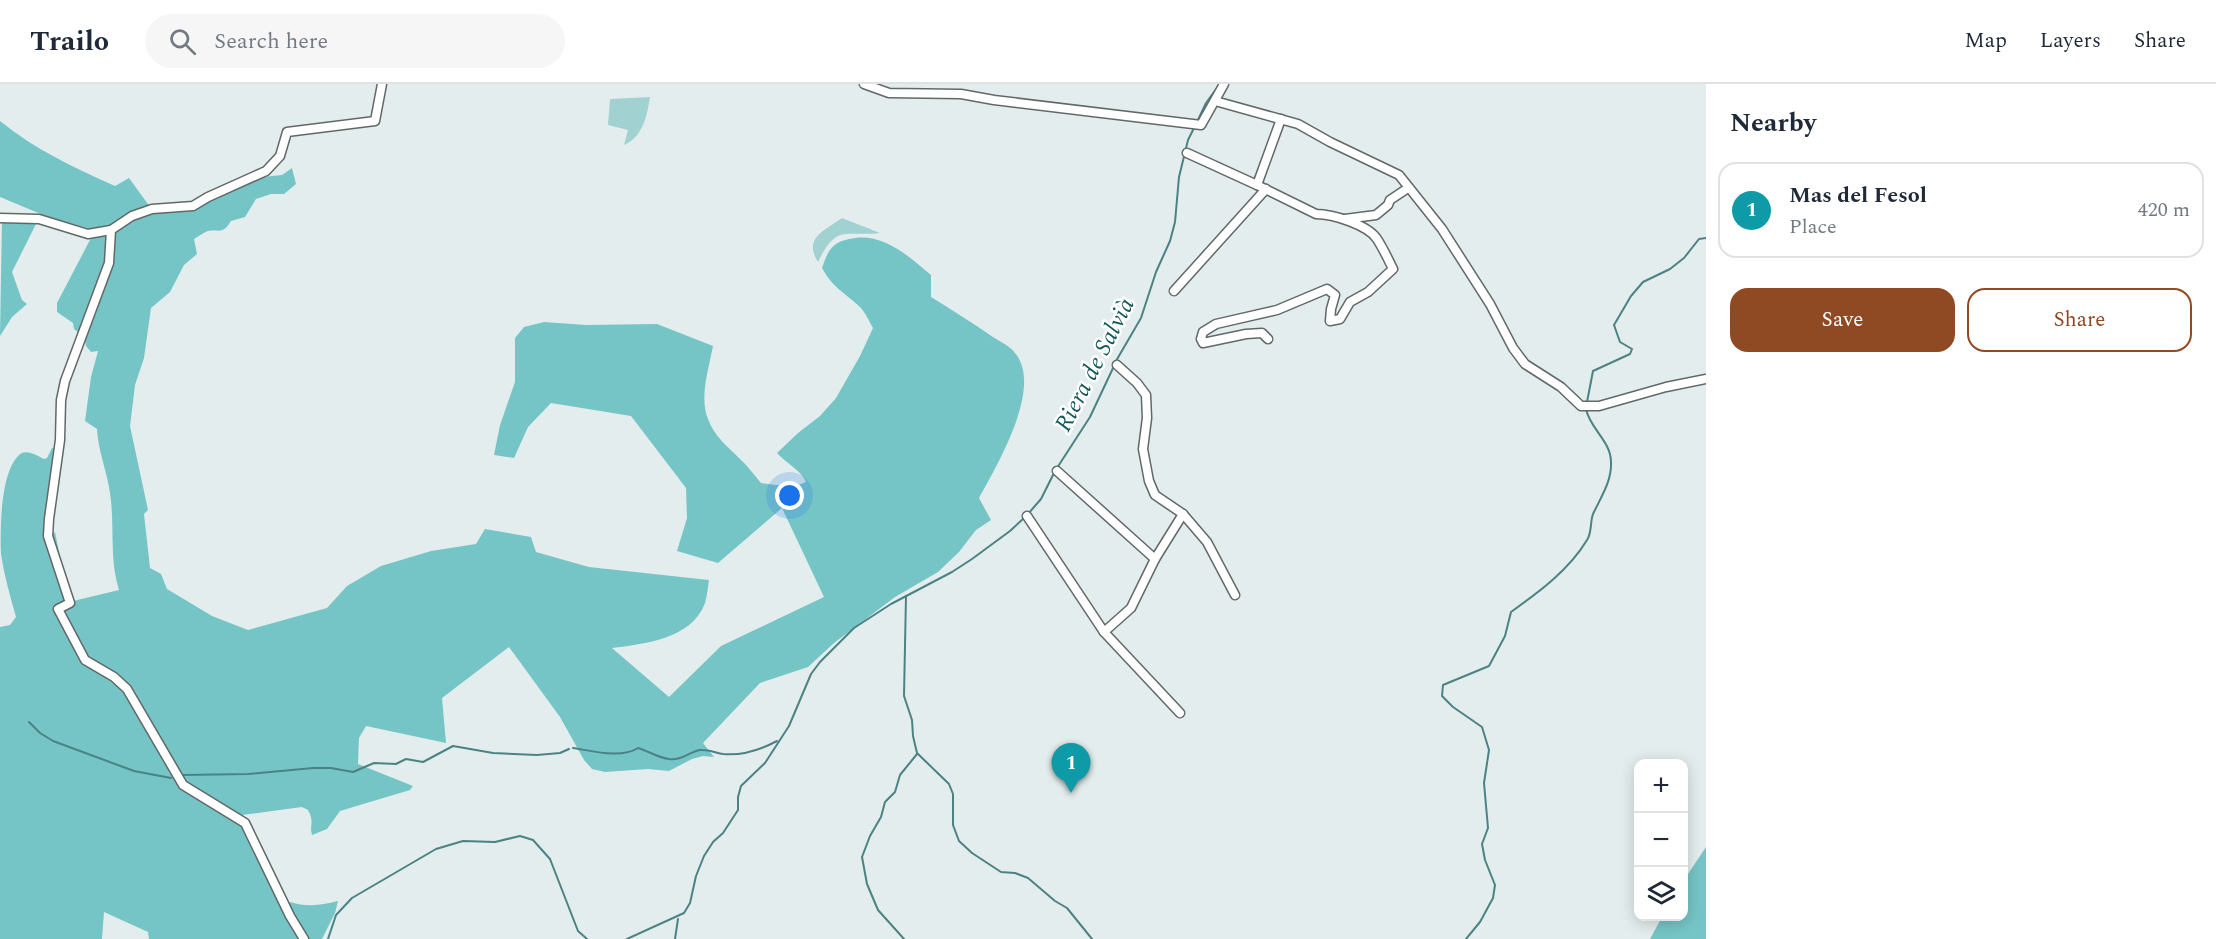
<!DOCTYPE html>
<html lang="en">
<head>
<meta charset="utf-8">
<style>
	body { margin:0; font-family:Spectral,serif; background:#f6f6f7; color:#1f2937 }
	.controls { position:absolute; right:18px; bottom:18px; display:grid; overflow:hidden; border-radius:12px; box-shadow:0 3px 15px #0003 }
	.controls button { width:54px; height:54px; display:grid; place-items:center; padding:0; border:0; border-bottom:2px solid #e0e1e3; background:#fff; color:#1f2937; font:30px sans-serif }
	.you { position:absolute; left:790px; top:412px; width:21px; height:21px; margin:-15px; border:4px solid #fff; border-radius:50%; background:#1a73e8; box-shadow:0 0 0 9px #1a73e833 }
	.badge { display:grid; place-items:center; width:39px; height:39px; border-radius:50%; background:#904a23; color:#fff; font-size:20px; font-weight:700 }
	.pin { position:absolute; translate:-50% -50px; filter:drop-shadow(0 2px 3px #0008) }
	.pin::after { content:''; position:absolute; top:32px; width:21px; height:18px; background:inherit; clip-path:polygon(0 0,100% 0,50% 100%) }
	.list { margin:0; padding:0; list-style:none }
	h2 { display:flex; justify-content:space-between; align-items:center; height:78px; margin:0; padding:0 24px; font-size:26px }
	h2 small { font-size:20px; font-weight:400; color:#747a83 }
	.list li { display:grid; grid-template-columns:39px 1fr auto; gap:18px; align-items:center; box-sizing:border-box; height:96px; margin:0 12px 12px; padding:0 12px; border:2px solid #e0e1e3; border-radius:18px }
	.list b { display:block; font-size:22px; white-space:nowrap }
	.list p { margin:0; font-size:20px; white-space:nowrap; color:#747a83 }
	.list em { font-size:20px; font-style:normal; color:#747a83 }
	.actions { display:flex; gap:12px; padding:18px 24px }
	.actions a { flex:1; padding:14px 0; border:2px solid #904a23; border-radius:18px; text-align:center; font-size:21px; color:#904a23 }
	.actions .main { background:#904a23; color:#fff }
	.icon { flex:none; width:33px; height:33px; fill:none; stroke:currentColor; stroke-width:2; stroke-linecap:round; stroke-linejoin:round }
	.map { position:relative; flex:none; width:1706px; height:855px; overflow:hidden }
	header { display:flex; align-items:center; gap:36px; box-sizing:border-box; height:84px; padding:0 30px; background:#fff; border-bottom:2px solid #e0e1e3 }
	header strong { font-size:28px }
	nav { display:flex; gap:33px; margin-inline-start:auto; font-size:21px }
	.search { width:420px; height:54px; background:#f6f6f7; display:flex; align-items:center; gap:15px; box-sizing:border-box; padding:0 21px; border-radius:33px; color:#747a83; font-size:22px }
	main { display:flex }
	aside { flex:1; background:#fff }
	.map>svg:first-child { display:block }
</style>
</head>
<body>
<header>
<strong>Trailo</strong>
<div class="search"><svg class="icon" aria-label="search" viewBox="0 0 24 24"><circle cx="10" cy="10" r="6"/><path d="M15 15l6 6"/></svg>Search here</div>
<nav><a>Map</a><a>Layers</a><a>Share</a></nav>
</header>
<main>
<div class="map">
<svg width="1706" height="855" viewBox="0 0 1706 855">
	<rect width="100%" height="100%" fill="#e4eded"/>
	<!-- green -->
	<g fill="#a2d1d2">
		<path d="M650 13C647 32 643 53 624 61L628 46 608 41 610 15Z"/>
		<path d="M842 134 880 149C844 153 837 139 818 178 803 154 824 147 842 134Z"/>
	</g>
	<!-- forest -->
	<g fill="#76c5c6">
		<path d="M0 37C34 65 75 84 115 102L129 94 153 127 193 124 262 93 282 91 292 84 296 100 284 110H271L256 115 245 133 231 137C222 151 221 145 208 147 204 148 198 153 194 155L197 170 184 181 170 208 151 224 144 274 135 301 130 342 148 426 144 430 150 484 161 490 167 505 212 532 248 546 327 524 347 502 381 482 431 467 476 460 485 445 531 453 536 468 589 483 709 496C708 503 707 512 705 519 692 555 644 560 612 564L669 613 721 562 824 513 782 424 718 479 677 467 687 434 686 404 631 332 551 319 528 343 514 374 494 371 500 341 515 298V254L524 243 544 238 586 241 657 240 713 262C709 284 699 313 708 335 714 352 728 363 740 375 748 382 754 391 761 399L793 403 806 398C802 387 786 379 777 369L798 349 820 332 836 314 860 272 873 244C869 237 865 228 860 223 844 208 833 204 822 184 828 167 831 159 849 155 882 147 907 171 931 191V213C952 226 973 239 993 253 1001 258 1010 262 1015 269 1044 303 996 383 979 414L991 436 976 446 959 468 938 488 895 513 834 559 808 583 760 599 703 659 714 673 703 672 692 675 669 687 648 685 605 688 592 685 584 676 560 633 509 563 442 614 446 659 366 642 359 654 358 680 413 702 410 706 340 727 327 745 312 751C309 740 315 739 308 726L302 723 242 731 247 737 286 817C305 823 319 822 338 817L335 829 322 855H149L148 848 104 828 102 855H0V543L10 541 16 533C10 512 4 491 1 470 0 447 0 382 22 369 29 366 38 372 44 375L47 374 52 364 57 365 51 451 55 448 69 518 119 506C109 475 115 442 110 409 107 387 98 367 97 345L85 337 91 293 98 267 91 268 86 262 84 253 74 245 73 239 57 228V219L91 154 88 144 48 133 0 113Z"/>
		<path d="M2 136 37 138 12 188 22 216 27 220 12 233 0 252Z"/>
		<path d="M1706 763V855H1650L1662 833 1684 832V796Z"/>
	</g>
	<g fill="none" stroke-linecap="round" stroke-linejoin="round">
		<!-- stream -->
		<g stroke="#4b8284" stroke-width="2">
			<path d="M1197 38 1206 19 1220 0"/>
			<path d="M1116 277 1141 234 1156 188 1170 157 1175 138 1179 93 1188 56 1194 44"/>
			<path d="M1587 318 1593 287 1630 270 1632 265 1620 258 1614 241 1631 212 1643 198 1670 185 1684 174 1699 155 1706 154"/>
			<path d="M1057 384 1090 333 1114 282"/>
			<path d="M1028 430 1041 415 1054 389"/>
			<path d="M906 512 904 612 912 636 913 652 917 669 949 700 953 710V741L959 757 972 769 1001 788 1015 789 1028 794 1055 817 1067 824 1092 855"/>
			<path d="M29 638 40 649 53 657 134 687 171 694"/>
			<path d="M573 664C593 667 621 675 638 664 648 667 659 674 669 675 681 677 689 668 700 666 708 665 716 669 723 670 743 672 760 666 777 657"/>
			<path d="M182 691 249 690 313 684H331L353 688 374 679 396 680 406 675 423 678 453 662 493 669 537 671 560 669 569 665"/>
			<path d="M328 855 336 831 352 814 436 765 463 757 495 758 520 752 533 756 550 775 578 847 587 855"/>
			<path d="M627 855 684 829 690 819 696 792 704 772 713 758 723 749 738 726V713L741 702 765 679 789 642 811 590 820 578 854 544 891 520 952 488 972 475 1010 447 1024 434"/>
			<path d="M675 855 678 835"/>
			<path d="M904 855 878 826 867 800 862 773 870 752 881 733 885 718 895 708 900 691 917 670"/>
			<path d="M1466 855 1480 838 1493 814 1495 801 1485 776 1482 760 1488 744 1484 699 1489 666 1482 643 1453 623 1442 612 1443 601 1489 582 1505 552 1511 528C1539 508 1569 486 1587 456 1592 449 1590 438 1593 430 1601 413 1612 397 1611 378 1611 357 1590 345 1586 325"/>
		</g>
		<defs>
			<g id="minor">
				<path d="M864 0 889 9 961 10 994 16 1201 41 1224 0"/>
				<path d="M1215 17 1298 40 1330 58 1399 91 1442 145 1490 220 1513 264 1525 280 1561 303 1581 322H1599L1666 303 1706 295"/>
				<path d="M1187 69 1257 101 1316 130C1333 130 1368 141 1377 155 1383 164 1388 175 1393 185L1368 208 1350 218 1340 235 1330 237 1331 225 1335 211 1327 205 1277 226 1216 240 1203 248 1201 255 1203 259 1246 250 1262 249 1268 255"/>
				<path d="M1257 101 1281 35"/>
				<path d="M0 134 39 135 88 150 111 146 132 132 152 125 193 122 208 113 266 87 280 72 287 48 375 37 382 0"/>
				<path d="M1345 135 1376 131 1388 121 1390 116 1405 106"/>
				<path d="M111 146 109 179 65 297 61 316 60 356 49 435 48 452 70 519 58 525 85 576 114 593 127 605 183 701 245 739 290 832 304 855"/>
				<path d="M1174 207 1266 105"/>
				<path d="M1117 281 1137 299 1146 311 1147 334 1143 365 1149 397 1155 411 1183 430 1207 458 1235 511"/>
				<path d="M1027 432 1104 548 1131 524 1155 475 1057 387"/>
				<path d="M1155 475 1183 430"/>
				<path d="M1104 548 1180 629"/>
			</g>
		</defs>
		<!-- minor casing -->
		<use href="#minor" stroke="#616868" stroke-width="11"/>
		<!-- minor -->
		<use href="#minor" stroke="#fff" stroke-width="8"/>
	</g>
	<g text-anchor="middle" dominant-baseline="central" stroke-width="5" stroke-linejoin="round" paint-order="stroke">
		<!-- water labels -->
		<g font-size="24" font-style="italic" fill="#14585a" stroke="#fff">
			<text transform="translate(1095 281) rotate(-63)">Riera de Salvià</text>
		</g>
	</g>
</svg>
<div class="controls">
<button>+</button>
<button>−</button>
<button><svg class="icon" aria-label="layers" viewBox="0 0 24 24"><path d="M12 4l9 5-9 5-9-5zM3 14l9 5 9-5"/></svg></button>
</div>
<div class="you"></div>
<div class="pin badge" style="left:1071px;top:709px;background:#0f9aa8">1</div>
</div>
<aside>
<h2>Nearby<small></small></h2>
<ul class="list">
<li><span class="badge" style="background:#0f9aa8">1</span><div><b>Mas del Fesol</b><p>Place</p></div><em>420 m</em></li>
</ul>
<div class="actions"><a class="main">Save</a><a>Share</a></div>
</aside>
</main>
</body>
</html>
